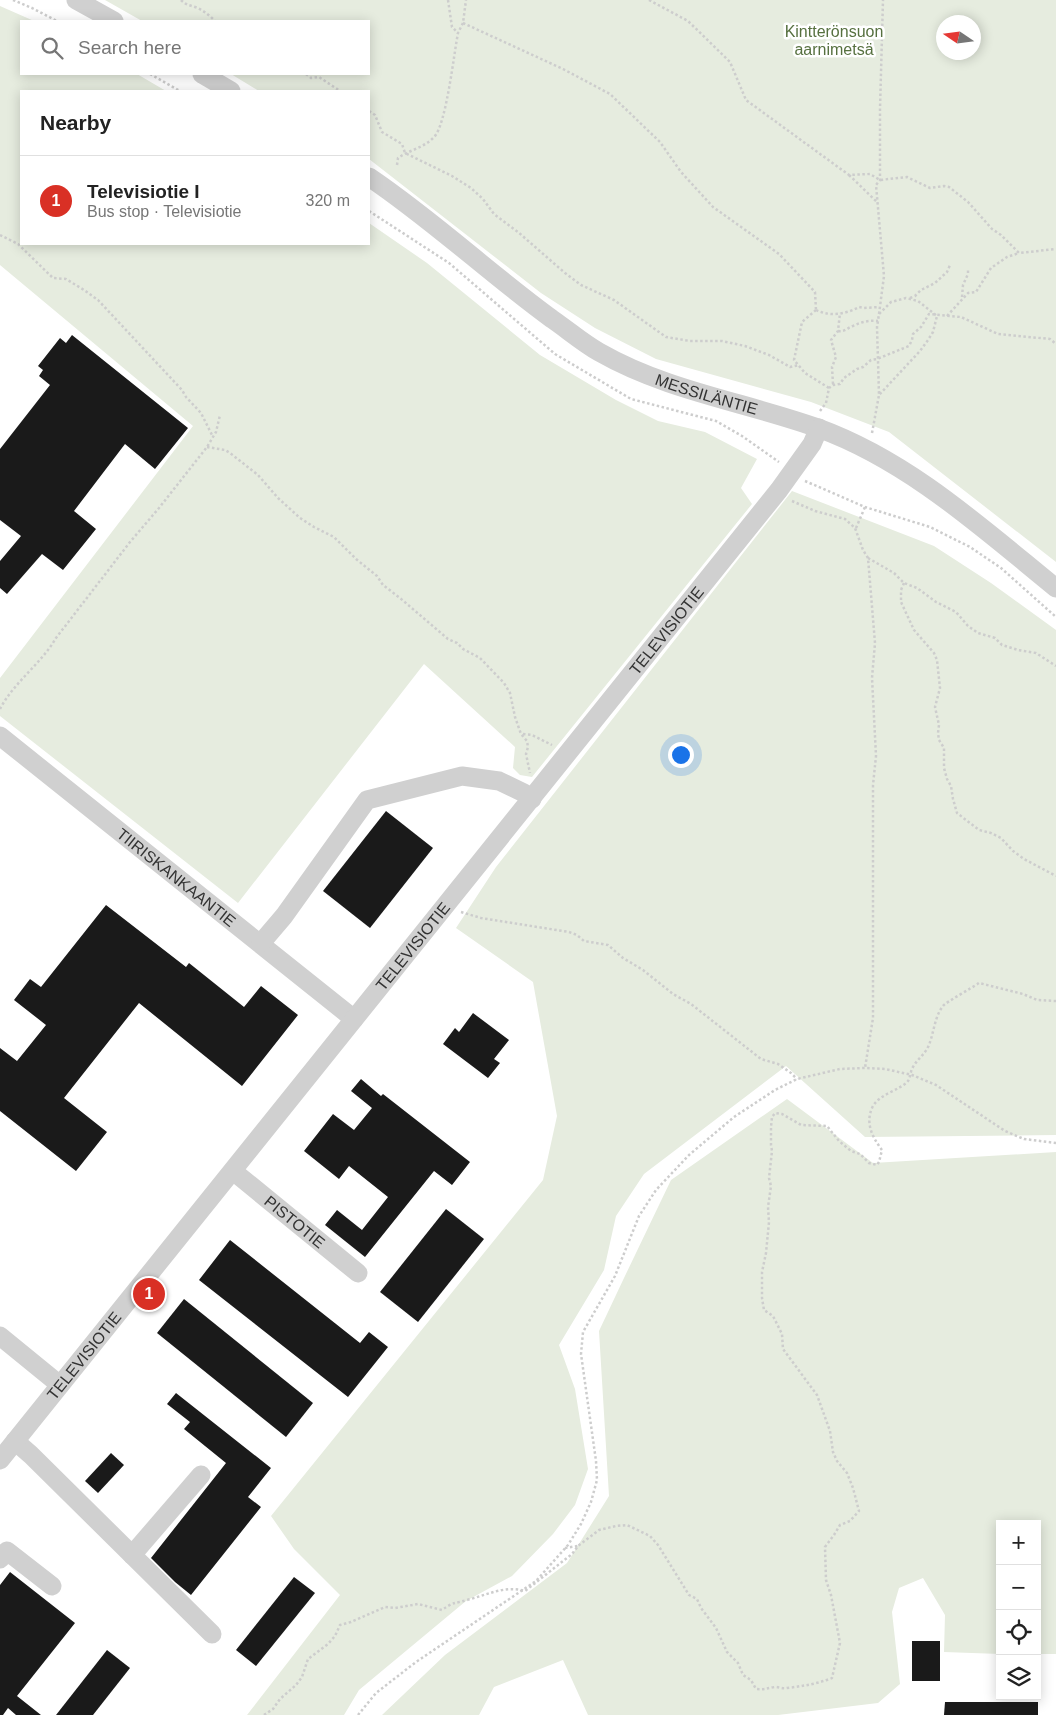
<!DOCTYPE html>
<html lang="en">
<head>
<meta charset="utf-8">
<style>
	body { margin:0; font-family:Helvetica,sans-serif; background:#f2f2f2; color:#222 }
	.controls { position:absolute; right:15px; bottom:15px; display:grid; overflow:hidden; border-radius:0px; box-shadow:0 2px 12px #0003 }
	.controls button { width:45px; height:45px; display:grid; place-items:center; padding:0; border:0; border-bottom:1px solid #e0e0e0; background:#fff; color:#222; font:25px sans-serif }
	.compass { position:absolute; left:936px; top:15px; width:45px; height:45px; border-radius:50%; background:#fff; box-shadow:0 2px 12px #0003; rotate:283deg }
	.you { position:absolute; left:680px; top:754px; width:18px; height:18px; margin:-12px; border:4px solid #fff; border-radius:50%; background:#1a73e8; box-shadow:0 0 0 8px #1a73e833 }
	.badge { display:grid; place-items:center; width:32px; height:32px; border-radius:50%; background:#d93025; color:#fff; font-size:16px; font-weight:700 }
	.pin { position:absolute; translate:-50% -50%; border:2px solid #fff; box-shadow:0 1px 5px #0006 }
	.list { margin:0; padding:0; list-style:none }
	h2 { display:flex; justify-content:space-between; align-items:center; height:65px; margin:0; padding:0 20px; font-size:21px }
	h2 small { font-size:16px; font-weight:400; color:#767676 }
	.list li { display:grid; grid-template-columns:32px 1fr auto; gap:15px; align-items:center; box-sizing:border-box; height:90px; padding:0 20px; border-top:1px solid #e0e0e0 }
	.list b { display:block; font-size:19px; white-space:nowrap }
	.list p { margin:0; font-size:16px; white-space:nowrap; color:#767676 }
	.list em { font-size:16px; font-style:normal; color:#767676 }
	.icon { flex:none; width:28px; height:28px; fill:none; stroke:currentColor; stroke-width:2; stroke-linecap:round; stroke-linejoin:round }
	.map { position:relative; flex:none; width:1056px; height:1715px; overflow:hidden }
	.search { position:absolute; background:#fff; box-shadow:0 2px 12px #0003; left:20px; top:20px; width:350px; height:55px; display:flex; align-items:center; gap:12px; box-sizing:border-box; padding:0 18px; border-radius:0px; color:#767676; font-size:19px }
	.panel { position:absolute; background:#fff; box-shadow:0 2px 12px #0003; left:20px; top:90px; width:350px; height:155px; border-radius:0px }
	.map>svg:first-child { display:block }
</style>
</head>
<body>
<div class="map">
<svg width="1056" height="1715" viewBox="0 0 1056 1715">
	<rect width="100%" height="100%" fill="#fff"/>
	<!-- green -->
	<g fill="#e6ecdf" fill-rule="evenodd">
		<path d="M105 0H1056V562L889 432 811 402 656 359 595 328 541 293 369 159V91H259L231 74H369V21H142ZM944 22H974V52H944Z"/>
		<path d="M0 6 34 21H21V74H137L166 91H21V244H369V223L427 263 540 355 616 400 658 421 705 432 757 459 741 488 752 504 532 777 520 775 513 768 515 747 424 664 238 903 0 716V678L193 426 0 265Z"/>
		<path d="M792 491 934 546 991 583 1056 630V1135L865 1137 786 1066 644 1174 616 1216 604 1270 559 1345 575 1389 588 1469 575 1505 553 1534 512 1576 466 1601 359 1690 344 1715H247L340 1595 294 1549 271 1516 543 1180 557 1116 533 982 456 928 496 867Z"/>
		<path d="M787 1099 873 1163 1056 1152V1654H1037V1524H1000V1654L944 1652 945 1615 923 1578 899 1588 892 1612 900 1684 878 1703 778 1715H588L563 1660 494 1687 479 1715H382L445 1655 567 1563 609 1496 599 1331 624 1278 671 1180Z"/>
	</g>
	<!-- building -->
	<g fill="#1a1a1a">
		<path d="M72 335 188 428 155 469 125 444 74 511 96 529 63 570 42 554 7 594 0 588V561L21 536 0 520V449L50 385 39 376 43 370 38 366 60 338 66 343Z"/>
		<path d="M386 811 433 848 370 928 323 891Z"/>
		<path d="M106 905 186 967 189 963 244 1007 261 986 298 1015 242 1086 139 1003 64 1098 107 1132 76 1171 0 1111V1048L17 1061 46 1025 14 1000 30 979 41 987Z"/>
		<path d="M473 1013 509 1040 494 1059 500 1063 488 1078 443 1044 455 1028 459 1032Z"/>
		<path d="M361 1079 381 1096 383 1094 470 1162 452 1185 434 1171 365 1257 325 1225 337 1210 362 1230 388 1197 349 1166 339 1179 304 1151 333 1114 354 1130 372 1108 351 1091Z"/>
		<path d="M446 1209 484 1239 418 1322 380 1292Z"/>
		<path d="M230 1240 360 1343 369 1332 388 1347 348 1397 199 1280Z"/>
		<path d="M184 1299 313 1403 286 1437 157 1333Z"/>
		<path d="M176 1393 271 1468 248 1497 261 1507 191 1595 175 1582 151 1558 226 1463 184 1429 190 1422 167 1404Z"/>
		<path d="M111 1453 124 1465 98 1493 85 1481Z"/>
		<path d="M10 1572 75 1623 17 1696 41 1715H16L8 1708 3 1715H0V1585Z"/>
		<path d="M294 1577 315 1593 256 1666 236 1650Z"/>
		<rect x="912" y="1641" width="28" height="40"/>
		<path d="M107 1650 130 1668 93 1715H56Z"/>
		<path d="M945 1702H1038V1715H944Z"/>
	</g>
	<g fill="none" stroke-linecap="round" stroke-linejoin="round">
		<!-- path -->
		<g stroke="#cdcdcd" stroke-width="2.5" stroke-dasharray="2.5 2.5" stroke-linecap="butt">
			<path d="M13 0 32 8 57 21"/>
			<path d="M181 0C186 5 189 5 195 7 203 10 209 15 215 21"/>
			<path d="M448 0 452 27 458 33"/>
			<path d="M649 0 688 21 730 62 746 100 849 175 870 174 880 180 907 177 930 188 944 186 949 187 968 202 992 229 1001 235 1019 253 1056 249"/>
			<path d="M463 23 563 69 610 94 660 142 681 172 713 207 779 254 815 292 816 310"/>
			<path d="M150 74 180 91"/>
			<path d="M306 74 311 78 319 77 340 91"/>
			<path d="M369 111 375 115 382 132 402 144 405 153 452 176 471 188 483 199 494 214 518 232 565 273 581 285 614 300 666 337 690 341H722L745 346 769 355 790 367 799 365"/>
			<path d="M397 165 398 158C409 150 424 148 434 137 446 126 454 53 458 33L463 23 466 0"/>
			<path d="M849 175 877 202"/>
			<path d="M369 211 449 263 555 354 631 399 716 421 742 436 779 462"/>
			<path d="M0 235 18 244 53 278 66 279 84 290 98 300 182 390 186 397 201 413 213 437"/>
			<path d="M962 297 963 285 968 274V270"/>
			<path d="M910 298 915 296 921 290 935 283 947 272 950 265"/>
			<path d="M816 310 802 322 794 360 805 373 829 388"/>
			<path d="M816 310C830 317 846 314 859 307L864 308 879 307"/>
			<path d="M879 314 884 276 876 185 880 180V109L883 0"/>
			<path d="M947 316 968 293 976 292 991 268 1007 257 1019 253"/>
			<path d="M838 331C845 332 847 328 853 326 861 322 869 320 878 321"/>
			<path d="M833 384 832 367 836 357 831 340 838 331 840 313"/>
			<path d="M820 411 826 403 829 388 833 385 840 384 844 378 857 369 863 367 871 360 877 359 909 346 912 340 913 334 921 327 929 314 961 317 998 334 1050 339 1056 344"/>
			<path d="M872 433 879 395 877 327 879 314 891 302 906 298 918 301 937 316 933 332 928 340 920 351 879 395"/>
			<path d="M207 447 225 450 230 453 258 475 278 498 300 518 314 527 334 537 356 559 377 576 383 585 400 598 448 639 457 643 463 649 480 658 504 683 510 693 515 717 521 734 527 741 528 747 526 754 530 773"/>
			<path d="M805 481 865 507 930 527 970 547 1001 568 1056 617"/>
			<path d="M792 501 815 511 845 519 855 528 863 550 868 558 875 643 872 678 876 756 873 785V1018L865 1068"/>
			<path d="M856 528 865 507"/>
			<path d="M868 558 894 573 904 583 917 588 936 602 956 612 968 626 978 633 995 638 1002 645 1018 650 1036 653 1056 666"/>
			<path d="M904 583 901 590V602L914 630 934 653 937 660 940 688 935 707 939 725 938 733 939 740 944 748V768L947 779 951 786 953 799 957 813 979 830 991 833 1001 838 1013 851 1024 859 1056 876"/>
			<path d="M0 709C14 682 41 664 56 638L130 542 159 508 207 447 216 432 220 415"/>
			<path d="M523 734 532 735 552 745"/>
			<path d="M461 912 481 918 569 932 577 935 584 941 608 945 623 958 643 970 673 994 691 1004 761 1059 778 1064 791 1073 797 1079"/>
			<path d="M565 1548 578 1546"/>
			<path d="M264 1715 273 1709 280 1699 296 1685 302 1677 308 1659 328 1644 335 1636 340 1625 351 1622 385 1607 395 1608 418 1604 442 1610C455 1601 454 1604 467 1600 487 1595 505 1585 525 1591L572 1554 578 1546 599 1530 616 1526 627 1525 650 1536 658 1545 689 1595 697 1599 701 1608 716 1628 727 1652 738 1663 743 1675 751 1680 756 1689C764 1690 768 1688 775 1687 779 1687 783 1689 787 1688 803 1686 817 1684 832 1678L840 1643 831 1595 826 1580 825 1547 834 1535 840 1525 850 1521 859 1511 853 1488 847 1473 837 1461 833 1452 830 1431 817 1395 783 1349 782 1334 773 1316 764 1310 762 1298V1272L766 1253 769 1222 768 1207 771 1186 769 1178 772 1151 771 1145V1127L772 1117 775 1113 782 1114 801 1125 827 1126 839 1141 851 1151 860 1154 869 1163 877 1165 879 1162 882 1150C873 1138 865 1124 872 1108 878 1094 901 1090 908 1081 911 1076 910 1072 913 1067 918 1058 927 1053 930 1042 934 1031 935 1016 943 1006 946 1002 972 988 979 983L1023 994 1037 1000 1056 1001"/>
			<path d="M358 1715 376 1693 416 1662 536 1581 568 1545 581 1524 591 1502 597 1480 596 1461 581 1354 583 1332 615 1276 639 1216 656 1190 689 1155 734 1117 775 1090 797 1079 840 1069 865 1068 885 1069 912 1075 936 1085 1005 1131 1024 1139 1056 1143"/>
		</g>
		<!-- minor -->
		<g stroke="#d0d0d0" stroke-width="19">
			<path d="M76 0 114 21"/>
			<path d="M202 74 231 91"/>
			<path id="s1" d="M369 177C433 220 490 274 552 319 568 330 583 343 599 352 667 391 745 402 818 428 909 461 982 528 1056 588"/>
			<path id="s2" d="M0 736 354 1019"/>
			<path d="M261 943 284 916 367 800 462 776 499 781 524 793 532 799"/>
			<path id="s3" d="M233 1171 358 1273"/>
			<path d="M0 1336 60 1385"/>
			<path d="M15 1441 31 1455 212 1634"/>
			<path id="s4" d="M0 1460 779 490 812 444 819 428"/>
			<path d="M132 1555 201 1475"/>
			<path d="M0 1559 7 1551 52 1586"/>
		</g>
	</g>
	<g text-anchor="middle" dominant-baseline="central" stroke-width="5" stroke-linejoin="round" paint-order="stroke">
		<!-- park labels -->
		<g font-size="16" fill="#56703f" stroke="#fff">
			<text x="834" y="31">Kintterönsuon<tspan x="834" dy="18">aarnimetsä</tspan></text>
		</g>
		<!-- street labels -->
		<g font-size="16" fill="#333" stroke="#fff">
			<text stroke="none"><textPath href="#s1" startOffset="405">MESSILÄNTIE</textPath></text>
			<text stroke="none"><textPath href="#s4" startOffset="1064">TELEVISIOTIE</textPath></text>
			<text stroke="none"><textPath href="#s2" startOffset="226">TIIRISKANKAANTIE</textPath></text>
			<text stroke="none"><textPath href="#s4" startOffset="659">TELEVISIOTIE</textPath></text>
			<text stroke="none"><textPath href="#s3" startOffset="80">PISTOTIE</textPath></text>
			<text stroke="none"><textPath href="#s4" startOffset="134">TELEVISIOTIE</textPath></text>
		</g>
	</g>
</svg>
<div class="controls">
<button>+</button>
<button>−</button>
<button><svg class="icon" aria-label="locate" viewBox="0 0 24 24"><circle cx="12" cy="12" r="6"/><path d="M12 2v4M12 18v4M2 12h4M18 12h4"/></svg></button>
<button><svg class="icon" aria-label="layers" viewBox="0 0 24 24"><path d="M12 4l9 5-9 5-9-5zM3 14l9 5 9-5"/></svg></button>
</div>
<svg class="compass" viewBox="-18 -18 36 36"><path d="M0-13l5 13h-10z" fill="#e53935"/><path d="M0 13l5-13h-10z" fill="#767676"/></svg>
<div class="you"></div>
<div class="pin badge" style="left:149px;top:1294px">1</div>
<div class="search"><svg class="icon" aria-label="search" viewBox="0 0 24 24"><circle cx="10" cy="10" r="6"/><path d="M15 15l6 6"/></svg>Search here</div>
<section class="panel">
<h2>Nearby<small></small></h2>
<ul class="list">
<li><span class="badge">1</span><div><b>Televisiotie I</b><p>Bus stop · Televisiotie</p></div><em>320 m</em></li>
</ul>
</section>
</div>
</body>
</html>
